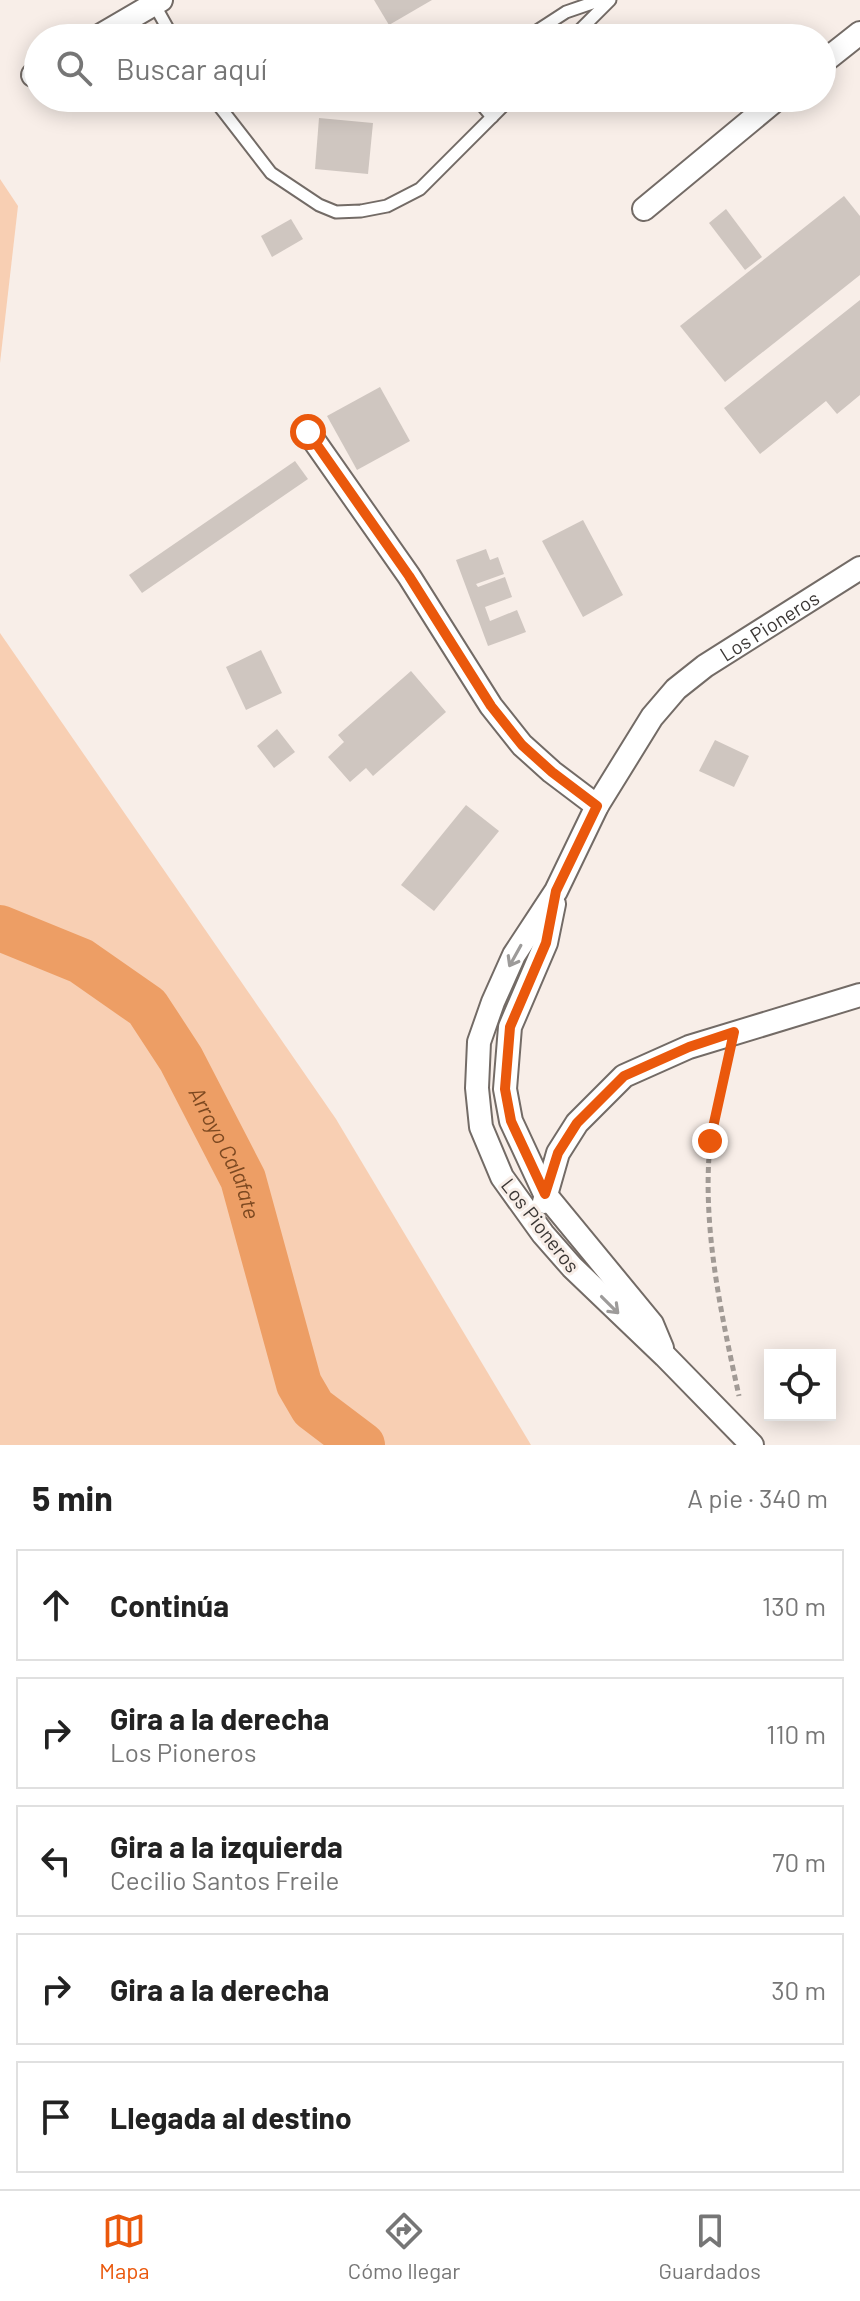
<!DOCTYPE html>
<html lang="es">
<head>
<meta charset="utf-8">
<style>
	body { margin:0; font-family:Barlow,sans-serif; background:#f2f2f2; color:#222 }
	.controls { position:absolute; right:24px; bottom:24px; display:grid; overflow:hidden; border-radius:0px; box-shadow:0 4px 20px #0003 }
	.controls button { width:72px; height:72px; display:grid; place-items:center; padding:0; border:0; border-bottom:2px solid #e0e0e0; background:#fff; color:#222; font:40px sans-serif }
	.stop { position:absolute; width:24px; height:24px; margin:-18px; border:6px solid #ea580c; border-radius:50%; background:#fff }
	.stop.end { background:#ea580c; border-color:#fff; box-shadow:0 2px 8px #0008 }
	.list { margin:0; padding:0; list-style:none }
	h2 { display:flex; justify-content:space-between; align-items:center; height:104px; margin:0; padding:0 32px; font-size:34px }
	h2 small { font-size:26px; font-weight:400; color:#767676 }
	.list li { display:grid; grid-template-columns:52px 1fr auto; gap:24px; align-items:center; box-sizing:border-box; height:112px; margin:0 16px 16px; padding:0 16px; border:2px solid #e0e0e0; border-radius:0px }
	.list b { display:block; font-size:30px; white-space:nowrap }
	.list p { margin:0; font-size:26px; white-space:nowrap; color:#767676 }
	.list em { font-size:26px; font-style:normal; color:#767676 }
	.icon { flex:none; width:44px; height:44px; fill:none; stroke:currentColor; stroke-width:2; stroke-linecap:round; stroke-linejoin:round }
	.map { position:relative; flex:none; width:860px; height:1445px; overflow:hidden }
	.search { position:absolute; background:#fff; box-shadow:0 4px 20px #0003; left:24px; right:24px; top:24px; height:88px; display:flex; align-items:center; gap:20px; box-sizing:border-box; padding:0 28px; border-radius:44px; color:#767676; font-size:30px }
	.sheet { height:744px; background:#fff }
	nav { display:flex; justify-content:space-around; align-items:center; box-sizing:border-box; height:112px; border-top:2px solid #e0e0e0; background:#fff; font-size:22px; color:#767676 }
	nav a { display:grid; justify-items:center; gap:4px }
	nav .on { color:#ea580c }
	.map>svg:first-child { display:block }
</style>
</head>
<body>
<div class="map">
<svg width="860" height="1445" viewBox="0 0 860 1445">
	<rect width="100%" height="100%" fill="#f8eee8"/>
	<!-- green -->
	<g fill="#f8cfb3">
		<path d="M0 179 18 206 0 363Z"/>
		<path d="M0 633 336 1119 531 1445H0Z"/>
	</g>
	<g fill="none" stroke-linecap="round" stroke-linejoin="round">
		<!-- river -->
		<path stroke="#ed9e65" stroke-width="46" id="s1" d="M0 928 81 961 147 1007 181 1059 243 1179 299 1384 313 1408 362 1445"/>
	</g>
	<!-- building -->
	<g fill="#cfc6c0">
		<path d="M374 0H432L389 25Z"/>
		<path d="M319 118 373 123 368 174 315 169Z"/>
		<path d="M844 196 860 216V275L725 382 680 326Z"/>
		<path d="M726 209 762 257 745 270 709 223Z"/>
		<path d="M291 219 303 239 272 257 261 236Z"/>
		<path d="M860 300V395L837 414 826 401 760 454 724 408Z"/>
		<path d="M380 387 410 441 357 470 327 416Z"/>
		<path d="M295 461 308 479 142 593 129 575Z"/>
		<path d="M583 520 623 595 583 617 542 541Z"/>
		<path d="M486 549 490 560 498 557 504 574 476 584 478 587 505 577 512 597 485 607 490 621 517 610 526 632 488 646 456 560Z"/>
		<path d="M261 650 282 693 246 710 226 667Z"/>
		<path d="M411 671 446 712 373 776 366 768 350 782 328 757 344 742 338 735Z"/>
		<path d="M277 729 295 752 274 768 257 746Z"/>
		<path d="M715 740 749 756 734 787 699 771Z"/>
		<path d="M466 805 499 831 434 911 401 885Z"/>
	</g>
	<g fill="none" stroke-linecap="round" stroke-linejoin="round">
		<defs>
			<g id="service">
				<path d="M154 4 173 38"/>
				<path d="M526 38 566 12 601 0"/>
				<path d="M572 38 610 0"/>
				<path d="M213 98 271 173 319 205 336 212 361 211 387 206 420 189 511 98"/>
				<path d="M476 98 492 117"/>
			</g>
			<g id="minor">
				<path d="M96 38 161 0"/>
				<path d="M822 63 860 33"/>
				<path d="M33 75 38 72"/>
				<path d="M644 209 778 98"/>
				<path d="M308 432 409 576 491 706 522 745 552 772 597 806"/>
				<path d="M554 904 546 943 510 1027 505 1089 511 1121 545 1194 652 1324 662 1348"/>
				<path d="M544 1202 558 1153 577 1123 624 1076 689 1047 860 995"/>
				<path id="s2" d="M752 1445 665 1356 572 1267 543 1234 502 1177 481 1127 477 1088 479 1042 493 1002 514 955 556 891 597 806 652 717 676 689 705 666 860 568"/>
			</g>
		</defs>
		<!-- service casing -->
		<use href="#service" stroke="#736b66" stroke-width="15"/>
		<!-- minor casing -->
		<use href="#minor" stroke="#736b66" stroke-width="26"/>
		<!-- path -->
		<path stroke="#a19a95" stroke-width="5" stroke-dasharray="6 4" stroke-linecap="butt" d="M728 1059C722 1086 713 1115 710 1143 702 1228 721 1313 739 1396"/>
		<!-- service -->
		<use href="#service" stroke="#fff" stroke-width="11"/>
		<!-- minor -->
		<use href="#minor" stroke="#fff" stroke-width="22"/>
	</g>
	<!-- one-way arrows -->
	<defs><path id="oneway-shaft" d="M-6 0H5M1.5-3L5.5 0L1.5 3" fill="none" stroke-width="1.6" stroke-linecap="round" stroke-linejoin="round" transform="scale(2)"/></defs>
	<g stroke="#9d9b9a">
		<use href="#oneway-shaft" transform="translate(515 956) rotate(119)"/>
		<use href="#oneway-shaft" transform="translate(610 1305) rotate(45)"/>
	</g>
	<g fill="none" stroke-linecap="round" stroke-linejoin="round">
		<!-- route -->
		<path stroke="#ea580c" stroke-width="10" d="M308 432 409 576 491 706 522 745 552 772 597 806 556 891 546 943 510 1027 505 1089 511 1121 545 1194 558 1153 577 1123 624 1076 689 1047 734 1032 710 1141"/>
	</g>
	<g text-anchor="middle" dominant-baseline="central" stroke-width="6" stroke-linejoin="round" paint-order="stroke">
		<!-- street labels -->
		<g font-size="20" fill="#3b3735" stroke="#f8eee8">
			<text stroke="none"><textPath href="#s2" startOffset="1026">Los Pioneros</textPath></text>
			<text transform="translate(541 1225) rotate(52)">Los Pioneros</text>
		</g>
		<!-- water labels -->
		<g font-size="22" font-style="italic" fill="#7d4921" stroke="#f8eee8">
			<text stroke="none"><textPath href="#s1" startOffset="334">Arroyo Calafate</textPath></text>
		</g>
	</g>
</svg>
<div class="controls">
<button><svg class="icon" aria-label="locate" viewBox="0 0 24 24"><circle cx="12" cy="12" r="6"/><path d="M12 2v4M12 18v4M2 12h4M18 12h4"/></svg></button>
</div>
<div class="stop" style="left:308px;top:432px"></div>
<div class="stop end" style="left:710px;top:1141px"></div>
<div class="search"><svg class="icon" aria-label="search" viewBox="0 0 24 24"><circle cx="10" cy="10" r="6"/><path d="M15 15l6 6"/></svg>Buscar aquí</div>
</div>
<section class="sheet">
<h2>5 min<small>A pie · 340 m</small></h2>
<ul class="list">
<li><svg class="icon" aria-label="ahead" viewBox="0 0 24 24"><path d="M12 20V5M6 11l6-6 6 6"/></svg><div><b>Continúa</b></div><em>130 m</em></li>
<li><svg class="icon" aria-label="right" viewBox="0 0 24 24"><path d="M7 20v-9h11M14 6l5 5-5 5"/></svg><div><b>Gira a la derecha</b><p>Los Pioneros</p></div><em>110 m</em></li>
<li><svg class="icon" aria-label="left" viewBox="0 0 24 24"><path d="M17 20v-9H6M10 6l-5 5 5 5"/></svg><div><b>Gira a la izquierda</b><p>Cecilio Santos Freile</p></div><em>70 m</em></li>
<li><svg class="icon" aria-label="right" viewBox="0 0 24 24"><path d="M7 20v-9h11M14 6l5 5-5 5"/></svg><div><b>Gira a la derecha</b></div><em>30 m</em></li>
<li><svg class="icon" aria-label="arrive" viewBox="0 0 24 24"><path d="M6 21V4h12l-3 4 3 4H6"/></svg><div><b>Llegada al destino</b></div></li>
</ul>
</section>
<nav>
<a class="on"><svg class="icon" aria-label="map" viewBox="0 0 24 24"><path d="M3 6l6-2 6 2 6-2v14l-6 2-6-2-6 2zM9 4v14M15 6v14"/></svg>Mapa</a>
<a><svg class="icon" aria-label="directions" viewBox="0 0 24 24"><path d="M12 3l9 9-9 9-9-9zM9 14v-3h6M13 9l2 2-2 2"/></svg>Cómo llegar</a>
<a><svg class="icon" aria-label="saved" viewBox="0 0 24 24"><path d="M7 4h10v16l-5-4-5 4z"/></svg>Guardados</a>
</nav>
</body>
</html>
